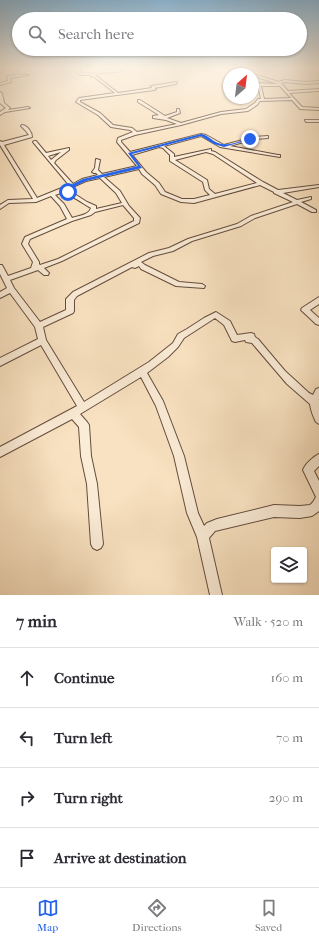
<!DOCTYPE html>
<html lang="en">
<head>
<meta charset="utf-8">
<style>
	body { margin:0; font-family:"IM FELL French Canon",serif; background:#f7f7f7; color:#2b2b33 }
	.controls { position:absolute; right:12px; bottom:12px; display:grid; overflow:hidden; border-radius:4px; box-shadow:0 1px 3px #0004 }
	.controls button { width:36px; height:36px; display:grid; place-items:center; padding:0; border:0; border-bottom:1px solid #e1e1e2; background:#fff; color:#2b2b33; font:20px sans-serif }
	.compass { position:absolute; left:223px; top:68px; width:36px; height:36px; border-radius:50%; background:#fff; box-shadow:0 1px 3px #0004; rotate:28deg }
	.stop { position:absolute; width:12px; height:12px; margin:-9px; border:3px solid #2563eb; border-radius:50%; background:#fff }
	.stop.end { background:#2563eb; border-color:#fff; box-shadow:0 1px 4px #0008 }
	.list { margin:0; padding:0; list-style:none }
	h2 { display:flex; justify-content:space-between; align-items:center; height:52px; margin:0; padding:0 16px; font-size:17px }
	h2 small { font-size:13px; font-weight:400; color:#7c7c81 }
	.list li { display:grid; grid-template-columns:26px 1fr auto; gap:12px; align-items:center; box-sizing:border-box; height:60px; padding:0 16px; border-top:1px solid #e1e1e2 }
	.list b { display:block; font-size:15px; white-space:nowrap }
	.list em { font-size:13px; font-style:normal; color:#7c7c81 }
	.icon { flex:none; width:22px; height:22px; fill:none; stroke:currentColor; stroke-width:2; stroke-linecap:round; stroke-linejoin:round }
	.map { position:relative; flex:none; width:319px; height:595px; overflow:hidden }
	.search { position:absolute; background:#fff; box-shadow:0 1px 3px #0004; left:12px; right:12px; top:12px; height:44px; display:flex; align-items:center; gap:10px; box-sizing:border-box; padding:0 14px; border-radius:22px; color:#7c7c81; font-size:15px }
	.sheet { height:292px; background:#fff }
	nav { display:flex; justify-content:space-around; align-items:center; box-sizing:border-box; height:56px; border-top:1px solid #e1e1e2; background:#fff; font-size:11px; color:#7c7c81 }
	nav a { display:grid; justify-items:center; gap:2px }
	nav .on { color:#2563eb }
	.map>svg:first-child { display:block }
</style>
</head>
<body>
<div class="map">
<svg width="319" height="595" viewBox="0 0 319 595">
	<rect width="100%" height="100%" fill="#f9e2c1"/>
	<filter id="stains"><feTurbulence type="fractalNoise" baseFrequency=".005" numOctaves="4"/><feColorMatrix values="0 0 0 0 .2 0 0 0 0 .09 0 0 0 0 .02 0 0 0 .5 -.17"/></filter>
	<radialGradient id="worn" r=".72"><stop offset=".6" stop-color="#630" stop-opacity="0"/><stop offset="1" stop-color="#630" stop-opacity=".3"/></radialGradient>
	<g fill="none" stroke-linecap="round" stroke-linejoin="round">
		<defs>
			<g id="street">
				<path d="M0 68 4 69V70L0 72Z"/>
				<path d="M12 68H17L15 69 19 75H29L10 78 11 82 0 85V83L8 81 7 76 17 75 12 70Z"/>
				<path d="M80 68H83L78 70 82 73 94 74 99 71 119 70 127 68C118 75 105 70 95 75L118 93 152 88 151 86 177 82 176 84 154 88 156 89 154 90 80 100V102L100 113 113 125 132 128 137 132 177 124 166 120 153 118V116L159 115 138 102V100H140L165 116 177 112V109H179L180 113 167 118 181 123 221 112 246 109 255 103 258 99H261L258 85H255V83L278 84 253 76V74L279 82 285 80 306 82 319 81V83L306 84 285 82 281 83 288 91 319 89V91L289 93 302 107 319 108V110L300 109 292 100 260 101 257 105 248 111 221 114 181 125 135 135 121 140V142L130 152 201 134 206 135 224 145 254 137 268 136V138L254 139 230 146 278 155H280V157L220 147 201 136 164 146 174 154V157L211 149V151L215 152 263 182 278 190 319 185V187L283 193 297 200 311 197V199L301 202 316 210V212H312L297 204 255 218 241 226 192 241 173 251 153 256 141 262 145 265 179 282 202 284 205 286 204 288 176 286 141 269 139 266 135 268 132 267 77 296 74 300V311L73 313 43 327 46 340 84 402 149 362 173 343 178 334 187 329 204 318 216 312 230 321 237 335 251 333 254 334 255 337 258 339 285 371 309 393 313 395 316 389 319 388V424L316 422C313 416 311 411 310 404L287 384 252 343 246 342 245 340 235 342 232 341 224 325 215 318 184 338 178 347 168 357 147 373 163 401 184 456 198 513 204 526 207 523 217 519 274 505 300 506 310 505 313 502 316 497 303 470C305 464 313 457 319 454V466L314 471 319 481V511L312 516 300 518 274 517 215 531 209 538 222 595H210L197 537 187 513 174 456 156 406 141 377 80 414 87 422 89 425 91 456 97 484 103 544 101 548 97 550 93 548 91 544 87 484 81 456 79 427 72 419 0 457V447L77 406 41 345 0 366V358L38 339 35 327 10 293 0 298V292L7 288 0 274V265H2L8 276 31 268 33 262 22 244 25 237 67 219 60 206 51 196 36 202 9 203 0 209V205L8 200 33 199 0 145V141L2 142 29 135 25 130 21 126 22 125C27 125 32 132 32 137L4 145 37 198 69 185 33 142 34 141H36L46 153 69 148V150L56 160 54 163 73 184 82 179 98 175 96 173H94L92 172 95 168 96 159 100 160 98 170 102 174 137 166 117 142 118 138 133 132 130 130 111 127 98 115 76 102 79 98 115 93 93 76 91 77V75H80L75 70ZM261 86H280L291 98 264 99ZM159 147 163 148 170 155V161L203 182 205 190 210 195 194 199H182L165 192 159 183 146 172 132 155ZM61 152 51 160 48 156ZM206 152 213 154 257 183 215 194 209 189 207 180 175 160ZM139 169 142 174 155 185 161 194 181 202 194 203 260 185 274 192V193L293 202 251 216 237 224 188 239 169 248 149 253 73 292 66 299V310L40 322 14 288 10 280 38 270 44 275H48L49 273 44 268 62 261 139 223 140 218 129 206 120 191 104 177ZM100 178 116 193 122 203 96 209V206L87 202 73 193 66 190 86 181ZM61 193C71 194 82 203 91 208 89 215 78 216 72 218L64 204 55 195ZM123 205 134 218V221L58 259 40 265 39 264V262L28 244 30 239 72 221 91 215 95 212Z"/>
				<path d="M0 92 2 93 4 103 10 108 8 110 28 107 30 108 5 112 0 115V112L6 108 0 103Z"/>
				<path d="M305 120H319V122H306Z"/>
				<path d="M319 297V304L310 310 319 318V325L316 324 301 310 302 308Z"/>
			</g>
		</defs>
		<!-- street casing -->
		<use href="#street" stroke="#644d3e" stroke-width="2"/>
		<!-- street -->
		<use href="#street" fill="#fbecd7" fill-rule="evenodd"/>
	</g>
	<!-- sky -->
	<linearGradient id="sky" x2="0" y2="1"><stop stop-color="#8bb7d6"/><stop offset="0.45" stop-color="#fcf2e3"/><stop offset="1" stop-color="#fcf2e3" stop-opacity="0"/></linearGradient>
	<rect width="319" height="151" fill="url(#sky)"/>
	<!-- route -->
	<path fill="#2563eb" d="M201 134C208 135 212 141 218 143 227 147 241 141 250 138L252 139 224 147 214 144 201 136 136 153 132 154 142 168 86 181 67 190 70 191V193L59 191 83 179 138 166 128 153Z"/>
	<rect width="100%" height="100%" filter="url(#stains)"/>
	<rect width="100%" height="100%" fill="url(#worn)"/>
</svg>
<div class="controls">
<button><svg class="icon" aria-label="layers" viewBox="0 0 24 24"><path d="M12 4l9 5-9 5-9-5zM3 14l9 5 9-5"/></svg></button>
</div>
<svg class="compass" viewBox="-18 -18 36 36"><path d="M0-13l5 13h-10z" fill="#e53935"/><path d="M0 13l5-13h-10z" fill="#7c7c81"/></svg>
<div class="stop" style="left:68px;top:192px"></div>
<div class="stop end" style="left:250px;top:139px"></div>
<div class="search"><svg class="icon" aria-label="search" viewBox="0 0 24 24"><circle cx="10" cy="10" r="6"/><path d="M15 15l6 6"/></svg>Search here</div>
</div>
<section class="sheet">
<h2>7 min<small>Walk · 520 m</small></h2>
<ul class="list">
<li><svg class="icon" aria-label="ahead" viewBox="0 0 24 24"><path d="M12 20V5M6 11l6-6 6 6"/></svg><div><b>Continue</b></div><em>160 m</em></li>
<li><svg class="icon" aria-label="left" viewBox="0 0 24 24"><path d="M17 20v-9H6M10 6l-5 5 5 5"/></svg><div><b>Turn left</b></div><em>70 m</em></li>
<li><svg class="icon" aria-label="right" viewBox="0 0 24 24"><path d="M7 20v-9h11M14 6l5 5-5 5"/></svg><div><b>Turn right</b></div><em>290 m</em></li>
<li><svg class="icon" aria-label="arrive" viewBox="0 0 24 24"><path d="M6 21V4h12l-3 4 3 4H6"/></svg><div><b>Arrive at destination</b></div></li>
</ul>
</section>
<nav>
<a class="on"><svg class="icon" aria-label="map" viewBox="0 0 24 24"><path d="M3 6l6-2 6 2 6-2v14l-6 2-6-2-6 2zM9 4v14M15 6v14"/></svg>Map</a>
<a><svg class="icon" aria-label="directions" viewBox="0 0 24 24"><path d="M12 3l9 9-9 9-9-9zM9 14v-3h6M13 9l2 2-2 2"/></svg>Directions</a>
<a><svg class="icon" aria-label="saved" viewBox="0 0 24 24"><path d="M7 4h10v16l-5-4-5 4z"/></svg>Saved</a>
</nav>
</body>
</html>
